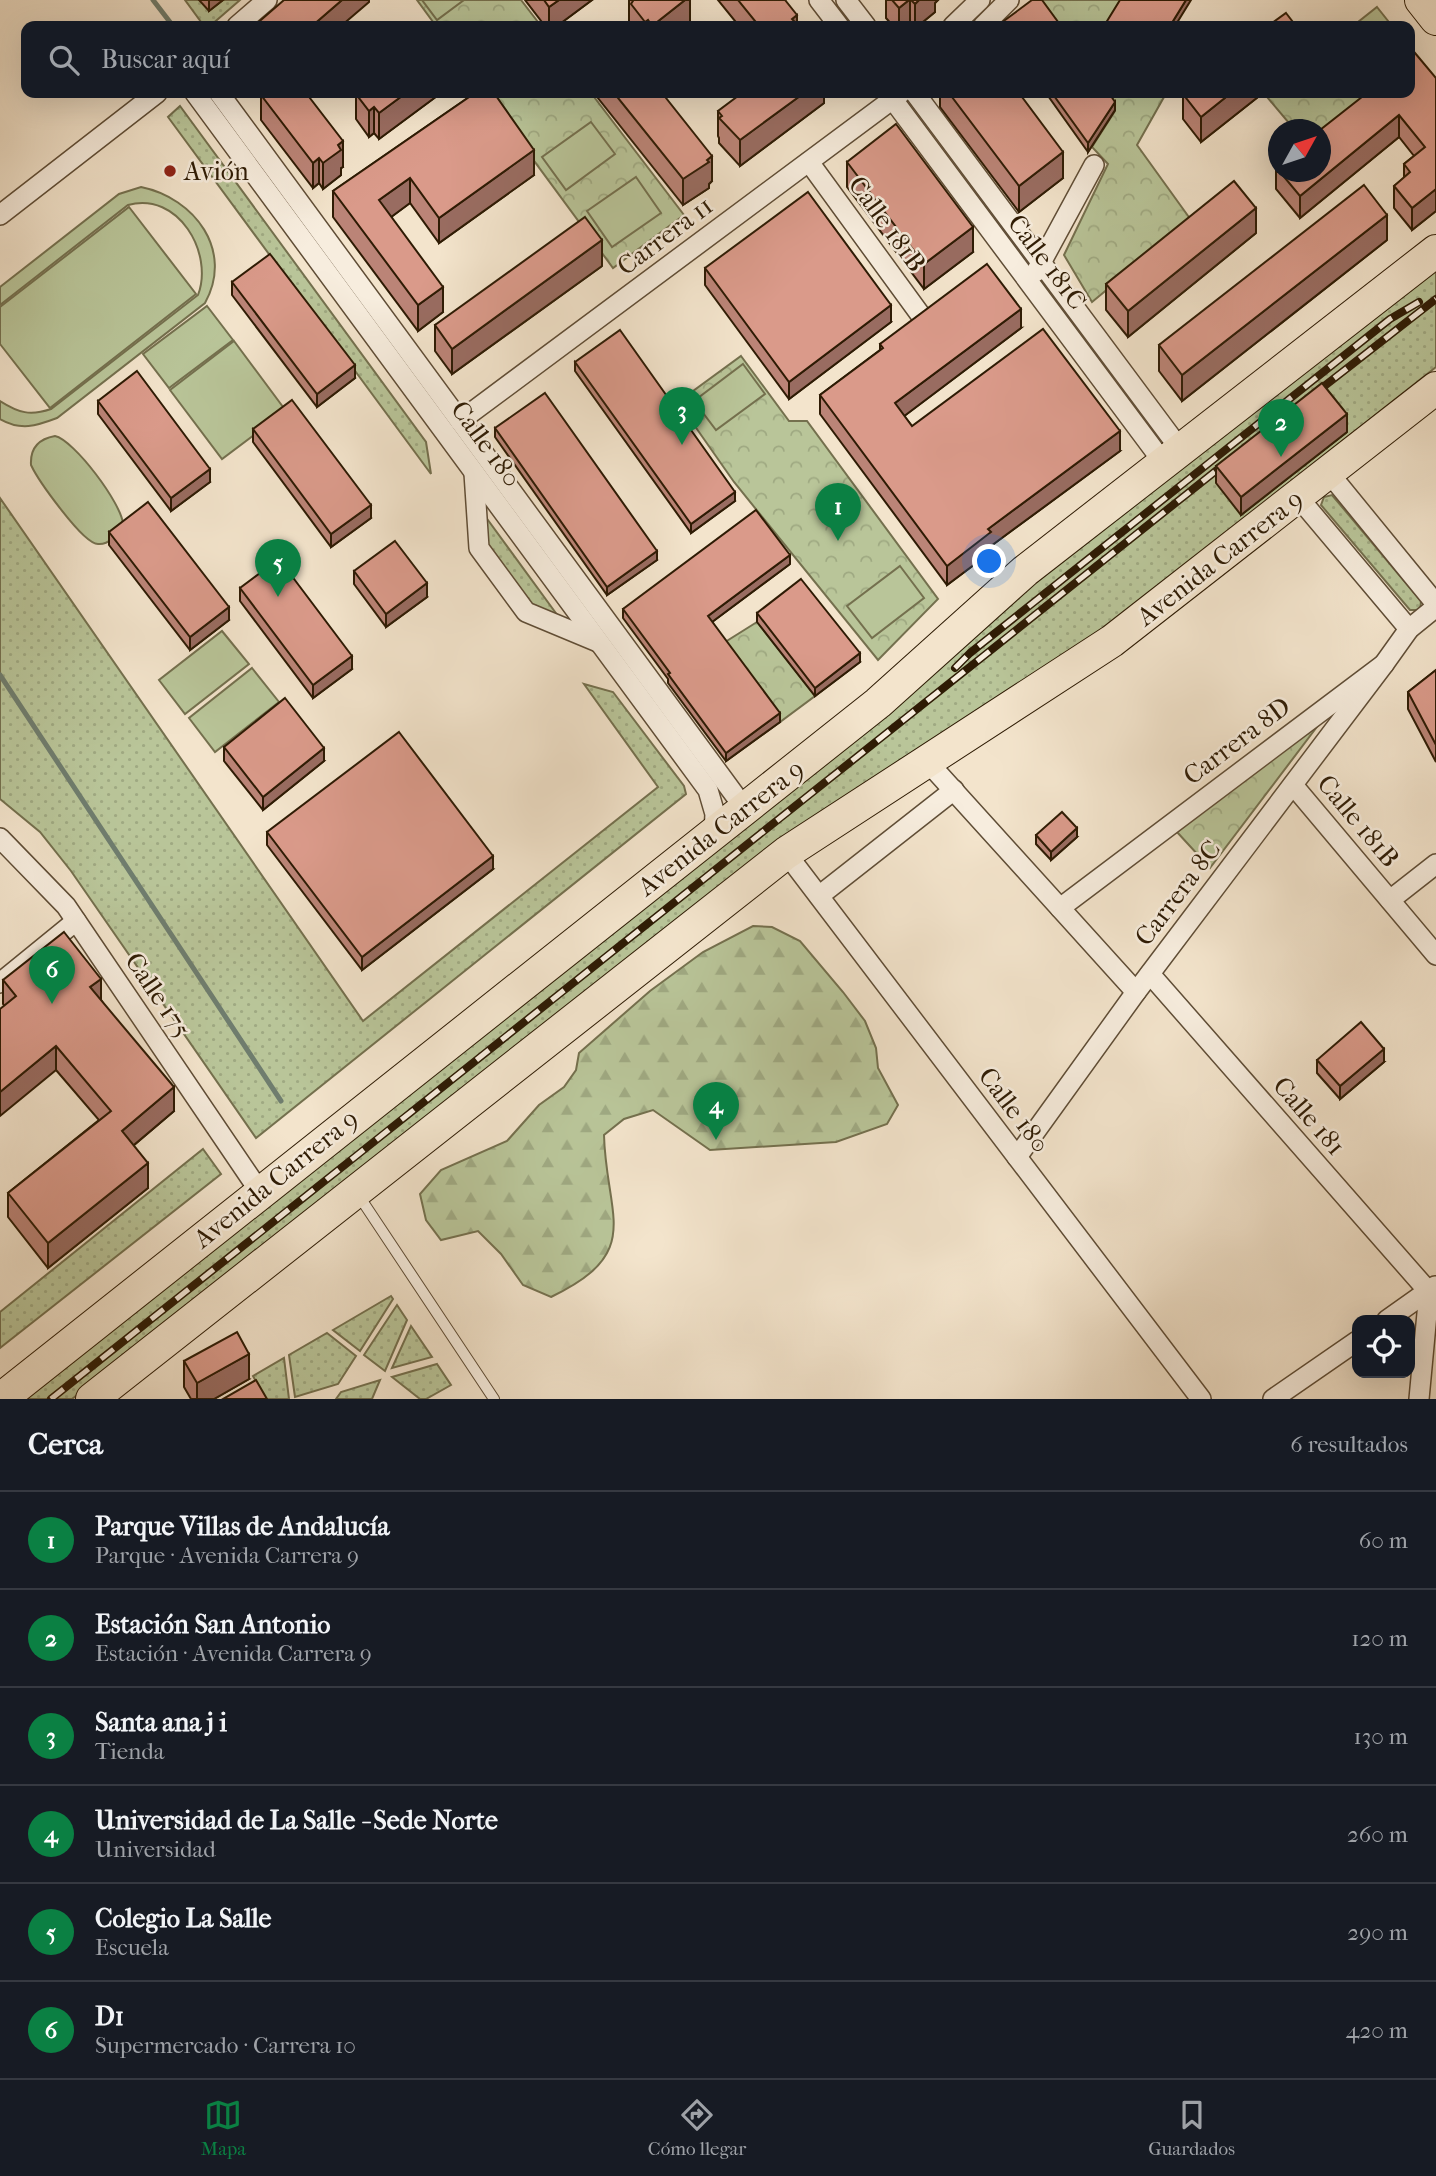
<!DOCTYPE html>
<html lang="es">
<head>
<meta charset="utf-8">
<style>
	body { margin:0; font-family:"IM FELL French Canon",serif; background:#20242c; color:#f1f3f6 }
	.controls { position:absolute; right:21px; bottom:21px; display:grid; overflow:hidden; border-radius:14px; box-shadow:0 7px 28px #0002 }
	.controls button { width:63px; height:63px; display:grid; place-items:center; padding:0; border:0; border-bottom:2px solid #363941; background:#171b24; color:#f1f3f6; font:35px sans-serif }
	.compass { position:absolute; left:1268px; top:119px; width:63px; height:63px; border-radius:50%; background:#171b24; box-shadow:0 7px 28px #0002; rotate:50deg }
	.you { position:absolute; left:990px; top:562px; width:24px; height:24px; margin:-18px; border:5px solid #fff; border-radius:50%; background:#1a73e8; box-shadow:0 0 0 10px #1a73e833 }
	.badge { display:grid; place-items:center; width:46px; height:46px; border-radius:50%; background:#0b8043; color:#fff; font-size:23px; font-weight:700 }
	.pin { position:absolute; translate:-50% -58px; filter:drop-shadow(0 2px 4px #0008) }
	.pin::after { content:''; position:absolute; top:37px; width:24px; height:21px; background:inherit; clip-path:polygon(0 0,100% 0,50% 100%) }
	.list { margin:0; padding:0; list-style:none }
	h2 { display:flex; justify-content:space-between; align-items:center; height:91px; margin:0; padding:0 28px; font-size:30px }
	h2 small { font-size:23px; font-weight:400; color:#9ea1a6 }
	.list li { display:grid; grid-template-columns:46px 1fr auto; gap:21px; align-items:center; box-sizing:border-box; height:98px; padding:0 28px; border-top:2px solid #363941 }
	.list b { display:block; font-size:26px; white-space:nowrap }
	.list p { margin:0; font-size:23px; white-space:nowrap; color:#9ea1a6 }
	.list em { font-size:23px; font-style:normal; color:#9ea1a6 }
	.icon { flex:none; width:38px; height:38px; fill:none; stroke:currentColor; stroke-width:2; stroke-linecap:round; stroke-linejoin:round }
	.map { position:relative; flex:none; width:1436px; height:1399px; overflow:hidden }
	.search { position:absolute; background:#171b24; box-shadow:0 7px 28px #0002; left:21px; right:21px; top:21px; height:77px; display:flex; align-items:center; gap:18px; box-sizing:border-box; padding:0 24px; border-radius:14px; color:#9ea1a6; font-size:26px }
	.sheet { height:679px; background:#171b24 }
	nav { display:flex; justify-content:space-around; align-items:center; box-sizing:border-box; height:98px; border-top:2px solid #363941; background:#171b24; font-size:19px; color:#9ea1a6 }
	nav a { display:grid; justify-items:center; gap:4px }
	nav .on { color:#0b8043 }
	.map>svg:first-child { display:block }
</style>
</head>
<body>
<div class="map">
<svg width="1436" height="1399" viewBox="0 0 1436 1399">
	<defs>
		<pattern id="grass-dots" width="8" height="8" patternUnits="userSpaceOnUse" patternTransform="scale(1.75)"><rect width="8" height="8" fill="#b9c599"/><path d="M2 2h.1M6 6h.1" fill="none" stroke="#9fa982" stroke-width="1.8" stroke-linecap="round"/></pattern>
		<pattern id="forest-firs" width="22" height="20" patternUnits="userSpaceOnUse" patternTransform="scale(1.75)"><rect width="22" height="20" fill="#b9c599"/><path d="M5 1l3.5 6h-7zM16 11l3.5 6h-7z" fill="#9fa982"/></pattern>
		<pattern id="park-crowns" width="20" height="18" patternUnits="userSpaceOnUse" patternTransform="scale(1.75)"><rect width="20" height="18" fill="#b9c599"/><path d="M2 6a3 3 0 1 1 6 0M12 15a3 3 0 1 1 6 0" fill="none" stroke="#9fa982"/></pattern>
	</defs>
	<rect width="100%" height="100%" fill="#f3e4cc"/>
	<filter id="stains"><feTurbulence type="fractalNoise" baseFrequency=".00286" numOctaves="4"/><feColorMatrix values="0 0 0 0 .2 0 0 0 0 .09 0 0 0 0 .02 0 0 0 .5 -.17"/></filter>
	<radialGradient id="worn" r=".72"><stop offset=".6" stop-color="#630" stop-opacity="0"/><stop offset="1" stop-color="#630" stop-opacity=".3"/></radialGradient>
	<!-- grass -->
	<g fill="url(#grass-dots)" stroke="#74704e" stroke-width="2">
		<path d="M185 0H240L210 26H204Z"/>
		<path d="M180 106 426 442 431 474 168 117Z"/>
		<path d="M1436 266V367L1115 621 777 843 72 1399H22L1001 609Z"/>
		<path d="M1332 495 1421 601 1420 610H1410L1321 505 1324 497Z"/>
		<path d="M0 498 363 1021 658 787 584 684 613 692 684 786 686 794 256 1138 71 871 40 832 0 799Z"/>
		<path d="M485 516 558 616 531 607 486 544Z"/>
		<path d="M203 1149 221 1174 0 1348V1312Z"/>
		<path d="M391 1296 393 1299 360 1351 333 1330Z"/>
		<path d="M397 1305 407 1320 385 1371 364 1355Z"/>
		<path d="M411 1326 432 1357 392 1368Z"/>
		<path d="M327 1333 356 1356 338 1384 295 1397 289 1355Z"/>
		<path d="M284 1358 289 1399H266L253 1376Z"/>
		<path d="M437 1364 451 1385 426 1399H420L392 1377Z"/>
		<path d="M380 1380 372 1399H336L341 1392Z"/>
	</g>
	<!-- forest -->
	<path fill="url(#forest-firs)" stroke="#74704e" stroke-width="2" d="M753 926 772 927 800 941 843 992 865 1021 876 1048 878 1068 898 1105 887 1124 836 1142 710 1150 653 1110 624 1119 604 1135C606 1217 645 1252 551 1297L523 1285 501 1254 478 1231 441 1240 426 1220 420 1194 441 1170 507 1141 539 1105 564 1087 576 1070 579 1053 650 991 703 952Z"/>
	<!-- park -->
	<g fill="url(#park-crowns)" stroke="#74704e" stroke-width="2">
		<path d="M417 0H521L541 26H436Z"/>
		<path d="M1042 0H1126L1110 26H1055L1039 4Z"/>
		<path d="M1377 7 1392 26H1353Z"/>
		<path d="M484 93H591L684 215 613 268Z"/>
		<path d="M1103 93H1161L1164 97 1137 145 1191 220 1092 302 1064 255 1108 164 1092 147 1115 111Z"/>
		<path d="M1272 93H1368L1321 131 1294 129 1267 97Z"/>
		<path d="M741 356 789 421H807L938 599 878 660 734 482 678 402Z"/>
		<path d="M757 622 815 696 780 722 722 644Z"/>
		<path d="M1332 707 1210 868 1177 832Z"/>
	</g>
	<!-- pitch -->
	<g fill="#b9c599" stroke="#74704e" stroke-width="2">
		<path d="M422 0H464L437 20Z"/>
		<path d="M591 122 615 154 566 190 542 157Z"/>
		<path d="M636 177 661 213 612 247 587 211Z"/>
		<path d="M141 187C195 198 234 251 205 303L57 418C36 426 21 431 0 419V401C19 413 30 416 51 409L198 295C214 253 178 191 128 205L0 305V287L119 194Z"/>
		<path d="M129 207 196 294 50 408 0 344V307Z"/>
		<path d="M207 306 233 340 169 388 143 354Z"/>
		<path d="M234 341 286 411 222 459 170 390Z"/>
		<path d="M743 364 765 394 716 430 694 401Z"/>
		<path d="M55 436C74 440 122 504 123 524 117 533 111 545 98 544 83 544 38 480 31 465 30 448 38 439 55 436Z"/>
		<path d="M900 566 924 598 872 638 847 606Z"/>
		<path d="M222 631 249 664 185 714 159 680Z"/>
		<path d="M252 668 279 702 215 752 189 718Z"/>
	</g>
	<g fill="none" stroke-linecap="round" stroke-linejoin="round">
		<!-- stream -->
		<g stroke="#6f7d6e" stroke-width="5">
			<path d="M153 0 173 26"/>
			<path d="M0 675 281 1101"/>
		</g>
		<defs>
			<path id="lane" d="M359 1196 494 1399"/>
			<g id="street">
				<path d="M819 0 839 26"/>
				<path d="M846 0 866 26"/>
				<path d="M237 26 267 0"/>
				<path d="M953 26 980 0"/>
				<path d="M983 26 1009 0"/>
				<path d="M195 93 708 790 715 814 714 833"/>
				<path d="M219 93 745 809"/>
				<path d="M888 93 1163 462"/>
				<path d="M915 93 1180 449"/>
				<path d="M809 162 922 317"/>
				<path d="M0 215 157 93"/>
				<path d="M1036 272 1094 165"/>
				<path d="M460 421 901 93"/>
				<path d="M474 473 479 548 526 612 598 642"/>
				<path d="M1329 473 1436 604"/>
				<path d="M1298 497 1409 629"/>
				<path d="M926 760 1136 992"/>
				<path d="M1293 785 1436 955"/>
				<path d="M0 838 66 906 260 1192"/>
				<path d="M786 853 1201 1399"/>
				<path d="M819 896 954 790"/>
				<path d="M1390 900 1436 864"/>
				<path d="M1060 908 1384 664 1409 629 1436 607"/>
				<path d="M1150 974 1429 1292 1419 1399"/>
				<path d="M0 983 76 921"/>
				<path d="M1017 1157 1136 992 1384 664"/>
				<path d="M1387 1320 1435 1286"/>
				<path d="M1273 1399 1357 1341"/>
			</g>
			<g id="primary">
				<path d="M1421 0 1436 19"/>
				<path d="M1 1399 878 703 1025 571 1436 251"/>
				<path d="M92 1399 786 853 1112 641 1436 388"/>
			</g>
		</defs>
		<!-- lane casing -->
		<use href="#lane" stroke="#5f4d36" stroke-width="12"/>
		<!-- street casing -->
		<use href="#street" stroke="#5f4d36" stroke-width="22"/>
		<!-- primary casing -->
		<use href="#primary" stroke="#2e1b04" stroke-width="34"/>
		<!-- lane -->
		<use href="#lane" stroke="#f7edde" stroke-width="10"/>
		<!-- street -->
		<use href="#street" stroke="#f7edde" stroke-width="19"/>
		<!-- primary -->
		<use href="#primary" stroke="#f3e4cc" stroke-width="32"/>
		<defs>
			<g id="rail">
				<path d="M1309 398 1436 299"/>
				<path d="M955 668 970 653 1390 319 1419 302"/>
				<path d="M51 1399 1232 458"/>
			</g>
		</defs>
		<!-- rail casing -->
		<use href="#rail" stroke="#2e1b04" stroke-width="8"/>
		<!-- rail -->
		<use href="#rail" stroke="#f7edde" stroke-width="5" stroke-dasharray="16" stroke-linecap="butt"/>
	</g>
	<!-- wall -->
	<g fill="#bb8477" stroke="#2e1b04" stroke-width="2">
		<path d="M199 0H223L209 11Z"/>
		<path d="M525 0H592L557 26H545Z"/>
		<path d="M629 0H690V22L684 26H631L629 22Z"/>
		<path d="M718 0H785L797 26H739Z"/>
		<path d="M886 0H938L935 3V12L918 26H912L910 24 908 26H893L886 18Z"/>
		<path d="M1436 78V211L1412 230 1394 208V186L1404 178V164L1414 156 1399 137 1300 218 1276 189V167L1278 165V172H1320Z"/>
		<path d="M262 93H306L343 167 341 168V175L323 189 319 183 313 188 261 120V95L263 94Z"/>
		<path d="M356 93H441L379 139 374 133 369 137 356 119Z"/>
		<path d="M475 93 534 175 439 243 410 203 391 217 443 312 418 331 333 217V191Z"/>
		<path d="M594 93H662L712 181 709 184V188L683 205Z"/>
		<path d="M824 93V103L740 166 719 143V138L718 136V111Z"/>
		<path d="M940 93H1019L1063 178 1019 212 940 107Z"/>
		<path d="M1046 93H1109L1115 110 1088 152Z"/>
		<path d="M1184 93H1263L1201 142 1183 119V94Z"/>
		<path d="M847 162 973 252 924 289 847 187Z"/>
		<path d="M1256 233 1128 337 1106 310V284Z"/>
		<path d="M1387 240 1182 401 1159 371V345Z"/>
		<path d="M602 266 452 374 435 351V325Z"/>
		<path d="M705 268 891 322 789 399 705 285Z"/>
		<path d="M232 282 355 378 317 407 232 295Z"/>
		<path d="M1021 328 904 416 912 426 1120 451 991 546V552L947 585 820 414V395L880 350V344Z"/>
		<path d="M575 362 735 501 691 533 575 371Z"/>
		<path d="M98 401 210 482 171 511 98 414Z"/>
		<path d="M495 428 657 560 607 595 495 437Z"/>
		<path d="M253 429 371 518 331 547 253 442Z"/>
		<path d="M1347 432 1241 515 1216 483V466Z"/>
		<path d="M109 532 229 620 190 650 109 545Z"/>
		<path d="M790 564 712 622 780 722 726 761 668 683V679L623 618V609Z"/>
		<path d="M354 571 427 597 386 627 354 584Z"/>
		<path d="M240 588 352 669 313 698 240 601Z"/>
		<path d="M757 613 860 662 815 696 757 622Z"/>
		<path d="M1436 670V762L1408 709V692Z"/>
		<path d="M224 747 324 761 263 810 224 761Z"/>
		<path d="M267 832 493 869 362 970 267 845Z"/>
		<path d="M1036 835 1077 837 1051 860 1036 844Z"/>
		<path d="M3 980 101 1000 174 1111 133 1146 148 1188 48 1268 8 1217V1193L99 1120 56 1070 3 1004Z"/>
		<path d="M1317 1060 1384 1062 1340 1099 1317 1073Z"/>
		<path d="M184 1361 249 1379 214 1399H191L184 1387Z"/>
	</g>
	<!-- shaded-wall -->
	<g fill="#996c61" stroke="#2e1b04" stroke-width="2">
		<path d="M209 0H223L209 11Z"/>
		<path d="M342 0H369V2L341 26H312Z"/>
		<path d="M559 0H592L557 26H549V7Z"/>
		<path d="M685 0H690V22L684 26H652Z"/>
		<path d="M909 0H910V24L908 26H899V8Z"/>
		<path d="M919 0H938L935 3V12L918 26H915V4Z"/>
		<path d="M1186 0H1191L1175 26H1170Z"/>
		<path d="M797 15V26H787L792 19Z"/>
		<path d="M406 93H441L379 139V113Z"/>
		<path d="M804 93H824V103L740 166V140Z"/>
		<path d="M1231 93H1263L1201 142V117Z"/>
		<path d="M1115 102V110L1088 152V143Z"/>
		<path d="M374 107V133L369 137V111Z"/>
		<path d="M1399 115V137L1300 218V196Z"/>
		<path d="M343 141V167L341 168V175L323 189V163L338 145Z"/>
		<path d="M534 150V175L439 243V218Z"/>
		<path d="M1063 152V178L1019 212V186Z"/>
		<path d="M712 156V181L709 184V188L683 205V179Z"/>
		<path d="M319 158V183L313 188V163Z"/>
		<path d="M410 178V203L379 226V200Z"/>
		<path d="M1436 189V211L1412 230V208Z"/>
		<path d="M1256 208V233L1128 337V311Z"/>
		<path d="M1387 215V240L1182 401V375Z"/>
		<path d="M973 227V252L924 289V264Z"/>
		<path d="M602 240V266L452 374V349Z"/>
		<path d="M443 287V312L418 331V305Z"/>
		<path d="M891 305V322L789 399V382Z"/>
		<path d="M1021 309V328L895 423V403Z"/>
		<path d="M355 365V378L317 407V394Z"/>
		<path d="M1347 414V432L1241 515V497Z"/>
		<path d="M1120 431V451L991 546V552L947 585V566L988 529Z"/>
		<path d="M210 469V482L171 511V498Z"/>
		<path d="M735 492V501L691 533V524Z"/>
		<path d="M371 505V518L331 547V534Z"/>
		<path d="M657 551V560L607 595V587Z"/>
		<path d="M790 555V564L708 625V616Z"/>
		<path d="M427 583V597L386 627V614Z"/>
		<path d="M229 607V620L190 650V637Z"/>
		<path d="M860 653V662L815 696V688Z"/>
		<path d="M352 656V669L313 698V685Z"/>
		<path d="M780 713V722L726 761V753Z"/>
		<path d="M324 748V761L263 810V797Z"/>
		<path d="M1077 828V837L1051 860V852Z"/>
		<path d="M493 856V869L362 970V957Z"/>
		<path d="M101 979V1003L90 987Z"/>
		<path d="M56 1046V1070L0 1116V1092Z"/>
		<path d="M1384 1049V1062L1340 1099V1086Z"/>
		<path d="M174 1087V1111L122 1155V1131Z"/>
		<path d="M148 1163V1188L48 1268V1243Z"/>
		<path d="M249 1354V1379L214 1399H197V1383Z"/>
	</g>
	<!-- building -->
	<g fill="#da9a8a" stroke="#2e1b04" stroke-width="2">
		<path d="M284 0H342L312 26H254Z"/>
		<path d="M544 0H559L549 7Z"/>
		<path d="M632 0H685L652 26 648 20 645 22 631 4 633 1Z"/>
		<path d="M738 0H785L797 15 792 19 794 21 787 26H759Z"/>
		<path d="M892 0H909L899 8Z"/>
		<path d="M911 0H919L915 4Z"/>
		<path d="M1032 0H1042L1061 26H1004L1001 23Z"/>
		<path d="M1120 0H1186L1170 26H1104Z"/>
		<path d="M1286 13 1296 26H1268Z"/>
		<path d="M1415 53 1436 78V189L1412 208 1394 186 1410 172 1404 164 1425 147 1399 115 1300 196 1280 172H1320V130L1367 93H1410V57Z"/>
		<path d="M264 93H306L343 141 338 145 341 150 323 163 319 158 313 163 261 95Z"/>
		<path d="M357 93H406L379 113 374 107 369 111 356 94Z"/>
		<path d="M475 93H494L534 150 439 218 410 178 379 200 443 287 418 305 333 191Z"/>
		<path d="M614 93H662L712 156 707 160 709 162 683 179Z"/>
		<path d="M742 93H804L740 140 719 118 722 116 718 111Z"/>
		<path d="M949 93H1019L1063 152 1019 186Z"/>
		<path d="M1052 93H1109L1115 102 1088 143Z"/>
		<path d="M1184 93H1231L1201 117 1183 94Z"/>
		<path d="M896 124 973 227 924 264 847 162Z"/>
		<path d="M1234 181 1256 208 1128 311 1106 284Z"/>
		<path d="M1364 185 1387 215 1182 375 1159 345Z"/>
		<path d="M808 192 891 305 789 382 705 268Z"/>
		<path d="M585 217 602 240 452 349 435 325Z"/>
		<path d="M270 254 355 365 317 394 232 282Z"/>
		<path d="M987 264 1021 309 895 403 912 426 1043 329 1120 431 988 529 991 532 947 566 820 395 883 348 880 344Z"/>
		<path d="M620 330 735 492 691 524 575 362Z"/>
		<path d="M137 371 210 469 171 498 98 401Z"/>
		<path d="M1322 383 1347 414 1241 497 1216 466Z"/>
		<path d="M545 393 657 551 607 587 495 428Z"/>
		<path d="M292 400 371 505 331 534 253 429Z"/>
		<path d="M148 502 229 607 190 637 109 532Z"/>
		<path d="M756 510 790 555 708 616 780 713 726 753 668 674 670 673 623 609Z"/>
		<path d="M395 541 427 583 386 614 354 571Z"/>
		<path d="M279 559 352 656 313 685 240 588Z"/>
		<path d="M801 579 860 653 815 688 757 613Z"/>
		<path d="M1436 670V745L1408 692Z"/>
		<path d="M285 698 324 748 263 797 224 747Z"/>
		<path d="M399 732 493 856 362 957 267 832Z"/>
		<path d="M1062 812 1077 828 1051 852 1036 835Z"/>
		<path d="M64 932 101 979 90 987 174 1087 122 1131 148 1163 48 1243 8 1193 111 1111 56 1046 0 1092V1009L16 996 3 980Z"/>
		<path d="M1361 1022 1384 1049 1340 1086 1317 1060Z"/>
		<path d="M237 1332 249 1354 197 1383 184 1361Z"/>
		<path d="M256 1380 267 1399H223Z"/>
	</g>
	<!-- markers -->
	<circle fill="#8f2418" stroke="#f7edde" stroke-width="2.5" cx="170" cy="171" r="7"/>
	<g text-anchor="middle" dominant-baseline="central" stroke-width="5" stroke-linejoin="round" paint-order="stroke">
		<!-- poi labels -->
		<g font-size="26" fill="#2e1b04" stroke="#f7edde" text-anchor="start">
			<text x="184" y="171">Avión</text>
		</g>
		<!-- street labels -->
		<g font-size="26" fill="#2e1b04" stroke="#f7edde">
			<text transform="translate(887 224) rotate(54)">Calle 181B</text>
			<text transform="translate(665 236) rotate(-37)">Carrera 11</text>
			<text transform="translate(1047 262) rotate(53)">Calle 181C</text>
			<text transform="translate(486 444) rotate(54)">Calle 180</text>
			<text transform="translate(1220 558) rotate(-38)">Avenida Carrera 9</text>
			<text transform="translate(1237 741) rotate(-37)">Carrera 8D</text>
			<text transform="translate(1358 821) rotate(50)">Calle 181B</text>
			<text transform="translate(721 828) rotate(-38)">Avenida Carrera 9</text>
			<text transform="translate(1178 893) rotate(-53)">Carrera 8C</text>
			<text transform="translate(158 995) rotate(56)">Calle 175</text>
			<text transform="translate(1014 1110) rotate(53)">Calle 180</text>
			<text transform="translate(1309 1116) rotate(49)">Calle 181</text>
			<text transform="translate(276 1179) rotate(-39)">Avenida Carrera 9</text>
		</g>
	</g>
	<rect width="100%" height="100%" filter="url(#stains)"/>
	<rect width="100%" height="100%" fill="url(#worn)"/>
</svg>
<div class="controls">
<button><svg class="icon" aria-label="locate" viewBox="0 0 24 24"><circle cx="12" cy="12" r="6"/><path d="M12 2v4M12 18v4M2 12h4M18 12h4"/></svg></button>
</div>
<svg class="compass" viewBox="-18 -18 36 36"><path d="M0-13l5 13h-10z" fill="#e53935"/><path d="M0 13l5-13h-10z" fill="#9ea1a6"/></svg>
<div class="you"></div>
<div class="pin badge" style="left:838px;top:541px">1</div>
<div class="pin badge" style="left:1281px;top:457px">2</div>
<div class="pin badge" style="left:682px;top:445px">3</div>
<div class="pin badge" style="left:716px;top:1140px">4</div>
<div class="pin badge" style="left:278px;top:597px">5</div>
<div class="pin badge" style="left:52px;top:1004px">6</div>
<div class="search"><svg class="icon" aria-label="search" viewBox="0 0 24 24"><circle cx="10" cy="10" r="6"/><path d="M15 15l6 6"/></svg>Buscar aquí</div>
</div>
<section class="sheet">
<h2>Cerca<small>6 resultados</small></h2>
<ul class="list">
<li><span class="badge">1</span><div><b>Parque Villas de Andalucía</b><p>Parque · Avenida Carrera 9</p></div><em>60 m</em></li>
<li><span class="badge">2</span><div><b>Estación San Antonio</b><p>Estación · Avenida Carrera 9</p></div><em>120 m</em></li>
<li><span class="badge">3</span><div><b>Santa ana j i</b><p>Tienda</p></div><em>130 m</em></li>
<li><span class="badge">4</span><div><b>Universidad de La Salle - Sede Norte</b><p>Universidad</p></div><em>260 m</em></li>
<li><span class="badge">5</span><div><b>Colegio La Salle</b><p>Escuela</p></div><em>290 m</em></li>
<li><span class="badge">6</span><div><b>D1</b><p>Supermercado · Carrera 10</p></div><em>420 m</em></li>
</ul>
</section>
<nav>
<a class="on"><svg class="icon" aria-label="map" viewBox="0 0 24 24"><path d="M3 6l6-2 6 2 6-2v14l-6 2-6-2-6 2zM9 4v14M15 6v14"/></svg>Mapa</a>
<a><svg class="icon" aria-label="directions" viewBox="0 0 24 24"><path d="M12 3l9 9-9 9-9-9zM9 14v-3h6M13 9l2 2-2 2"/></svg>Cómo llegar</a>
<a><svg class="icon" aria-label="saved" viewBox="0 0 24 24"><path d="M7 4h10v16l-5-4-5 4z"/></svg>Guardados</a>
</nav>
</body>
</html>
